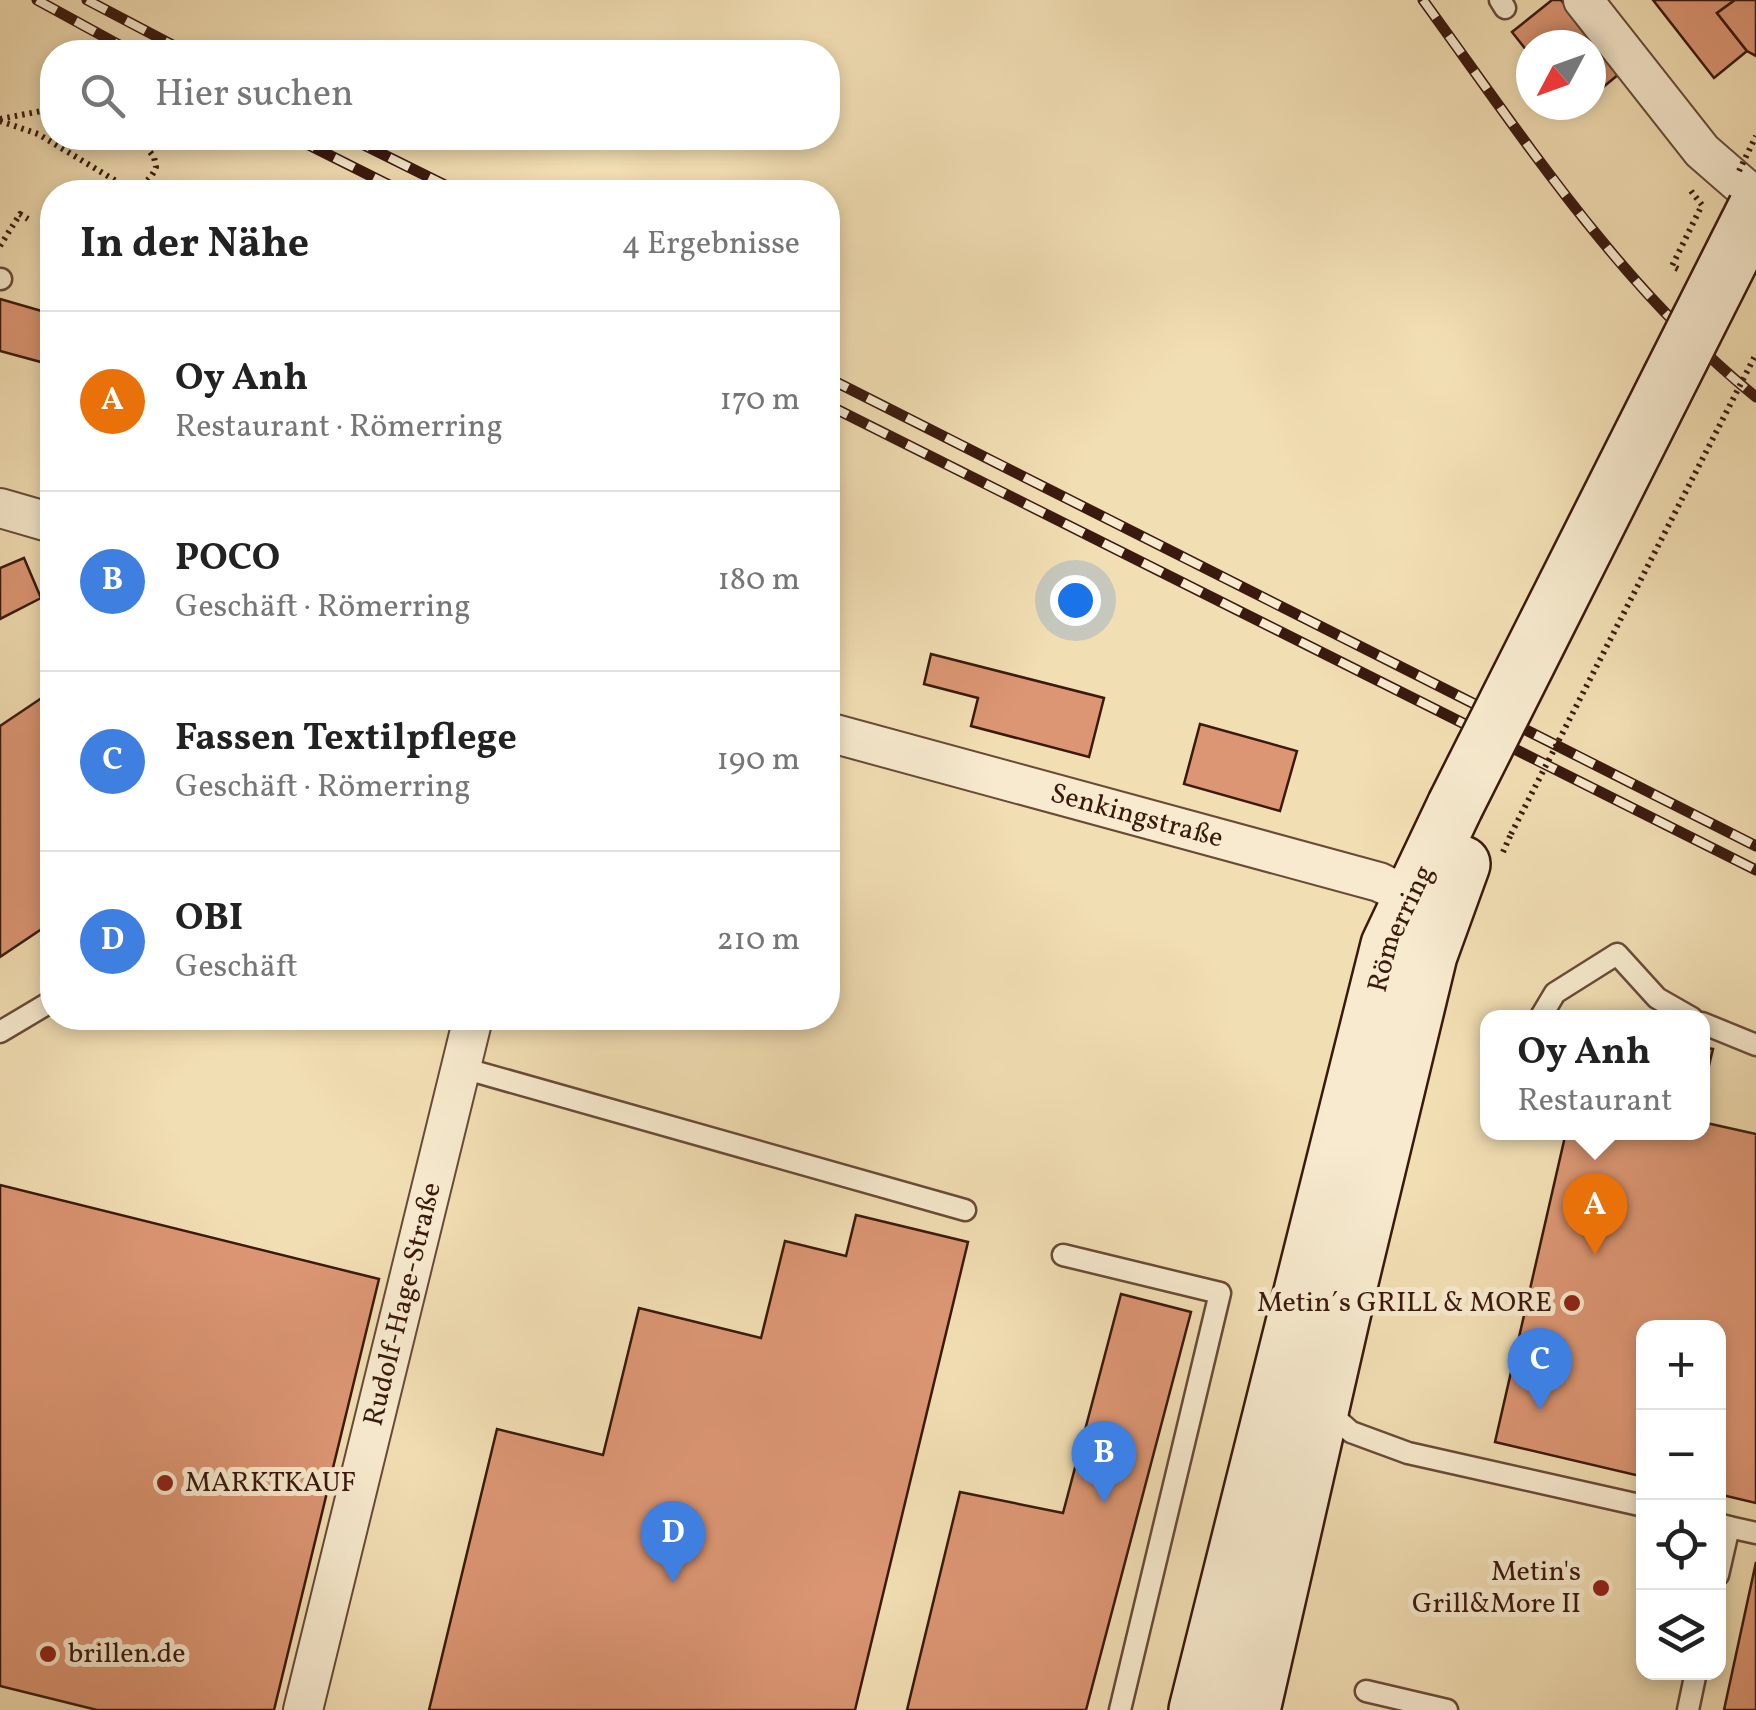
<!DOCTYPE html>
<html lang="de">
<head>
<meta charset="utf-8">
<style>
	body { margin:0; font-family:Vollkorn,serif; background:#f6f6f6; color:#222 }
	.controls { position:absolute; right:30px; bottom:30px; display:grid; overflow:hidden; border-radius:20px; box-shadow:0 5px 15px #0003 }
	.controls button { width:90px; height:90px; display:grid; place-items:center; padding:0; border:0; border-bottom:2px solid #e0e0e0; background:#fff; color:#222; font:50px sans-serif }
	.compass { position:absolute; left:1516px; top:30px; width:90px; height:90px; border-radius:50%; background:#fff; box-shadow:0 5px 15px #0003; rotate:229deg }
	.you { position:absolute; left:1075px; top:600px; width:35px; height:35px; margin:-25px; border:8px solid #fff; border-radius:50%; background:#1a73e8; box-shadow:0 0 0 15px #1a73e833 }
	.badge { display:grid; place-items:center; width:65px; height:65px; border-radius:50%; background:#8f2418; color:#fff; font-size:32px; font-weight:700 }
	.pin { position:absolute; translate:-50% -82px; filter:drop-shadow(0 2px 5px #0008) }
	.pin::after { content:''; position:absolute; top:52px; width:35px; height:30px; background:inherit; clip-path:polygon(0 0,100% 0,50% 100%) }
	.popup { position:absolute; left:1480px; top:1010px; width:230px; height:130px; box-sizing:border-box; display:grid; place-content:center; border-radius:20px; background:#fff; filter:drop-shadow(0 2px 8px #0005); font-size:32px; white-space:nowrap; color:#767676 }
	.popup b { font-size:38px; color:#222 }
	.popup::after { content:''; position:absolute; left:50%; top:100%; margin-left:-20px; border:20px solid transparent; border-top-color:#fff }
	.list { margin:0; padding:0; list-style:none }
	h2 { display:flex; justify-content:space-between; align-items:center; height:130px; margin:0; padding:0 40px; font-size:42px }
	h2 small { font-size:32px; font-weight:400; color:#767676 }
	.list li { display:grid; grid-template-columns:65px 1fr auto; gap:30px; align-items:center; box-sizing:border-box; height:180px; padding:0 40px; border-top:2px solid #e0e0e0 }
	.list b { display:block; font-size:38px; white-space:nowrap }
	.list p { margin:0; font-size:32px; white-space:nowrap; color:#767676 }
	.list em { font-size:32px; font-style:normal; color:#767676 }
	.icon { flex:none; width:55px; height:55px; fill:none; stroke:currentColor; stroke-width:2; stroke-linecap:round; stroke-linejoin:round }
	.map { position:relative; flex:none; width:1756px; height:1710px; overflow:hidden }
	.search { position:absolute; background:#fff; box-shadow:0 5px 15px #0003; left:40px; top:40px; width:800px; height:110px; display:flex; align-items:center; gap:25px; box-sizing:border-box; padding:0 35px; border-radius:40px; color:#767676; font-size:38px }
	.panel { position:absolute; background:#fff; box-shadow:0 5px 15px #0003; left:40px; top:180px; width:800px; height:850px; border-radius:40px }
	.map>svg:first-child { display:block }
</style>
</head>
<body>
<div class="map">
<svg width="1756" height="1710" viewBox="0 0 1756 1710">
	<rect width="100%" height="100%" fill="#f2deb3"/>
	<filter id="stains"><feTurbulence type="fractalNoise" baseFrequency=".002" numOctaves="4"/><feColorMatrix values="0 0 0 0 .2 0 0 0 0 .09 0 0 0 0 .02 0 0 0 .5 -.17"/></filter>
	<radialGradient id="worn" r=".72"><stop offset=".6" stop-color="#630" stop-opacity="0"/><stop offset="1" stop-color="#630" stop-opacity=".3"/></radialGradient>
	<!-- building -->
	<g fill="#dc9673" stroke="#3a190e" stroke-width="2.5">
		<path d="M1552 0H1561L1619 74 1591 97V45H1531V56L1512 32Z"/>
		<path d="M1653 0H1735L1717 13 1747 51 1714 78Z"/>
		<path d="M1735 0H1756V56L1747 51 1717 13Z"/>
		<path d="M0 299 52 314V365L0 351Z"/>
		<path d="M24 558 41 598 0 619V568Z"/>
		<path d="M931 654 1104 698 1089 757 971 726 978 698 924 684Z"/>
		<path d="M52 691V922L0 957V726Z"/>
		<path d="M1200 724 1297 751 1280 811 1184 784Z"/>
		<path d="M1702 1047 1713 1049 1702 1094Z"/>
		<path d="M1702 1122 1756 1134V1503L1718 1494V1328H1644V1477L1495 1442 1566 1132H1702Z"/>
		<path d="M0 1185 379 1279 274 1710H97L0 1686Z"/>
		<path d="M856 1215 968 1242 855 1710H429L497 1429 603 1455 639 1308 761 1338 785 1241 846 1256Z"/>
		<path d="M1121 1294 1191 1312 1086 1710H907L960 1492 1063 1513Z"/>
		<path d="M1756 1562V1710H1724Z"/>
	</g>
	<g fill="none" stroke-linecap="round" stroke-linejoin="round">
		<defs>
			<g id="lane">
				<path d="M1500 0 1505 8"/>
				<path d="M0 279H1"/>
				<path d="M1540 1018 1555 993 1617 954 1657 998 1692 1018"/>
				<path d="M1702 1023 1756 1045"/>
				<path d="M0 1032 52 1001"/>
				<path d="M459 1067 965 1210"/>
				<path d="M1063 1255 1220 1293 1120 1710"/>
				<path d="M1324 1408 1351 1432 1408 1453 1644 1506"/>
				<path d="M1718 1524 1729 1527 1718 1575"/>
				<path d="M1729 1527 1756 1533"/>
				<path d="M1366 1691 1447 1710"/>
				<path d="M1688 1710 1696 1672"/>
			</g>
			<g id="street">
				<path d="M1583 0 1702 151 1756 198"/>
				<path d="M0 508 52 523"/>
				<path id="s1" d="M828 732 1379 882 1431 907"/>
				<path id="s2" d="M303 1710 473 1018"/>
			</g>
			<g id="secondary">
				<path id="s3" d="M1197 1710 1389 945 1455 806"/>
				<path d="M1252 1710 1347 1294 1429 955 1462 864"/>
			</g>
		</defs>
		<!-- lane casing -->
		<use href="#lane" stroke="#684a37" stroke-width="25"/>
		<!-- street casing -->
		<use href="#street" stroke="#684a37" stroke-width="42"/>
		<!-- secondary casing -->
		<use href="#secondary" stroke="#3a190e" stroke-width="60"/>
		<!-- path -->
		<g stroke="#3a190e" stroke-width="6" stroke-dasharray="2.5 5" stroke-linecap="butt">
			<path d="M0 119 52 109"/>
			<path d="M0 121 38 134 121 184C137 190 150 183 156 167L154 157 139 138"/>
			<path d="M0 246 20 214 28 219"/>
			<path d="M1678 269 1672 266 1702 205 1691 191"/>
			<path d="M1503 852 1511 834"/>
		</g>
		<!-- lane -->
		<use href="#lane" stroke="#f7eace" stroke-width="20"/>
		<!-- street -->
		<use href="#street" stroke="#f7eace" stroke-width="38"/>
		<!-- secondary -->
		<use href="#secondary" stroke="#f7eace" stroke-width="55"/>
		<defs>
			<g id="rail">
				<path d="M37 0 132 52"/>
				<path d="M87 0 186 52"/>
				<path d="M1423 0C1524 139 1621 288 1756 397"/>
				<path d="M295 138 403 192"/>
				<path d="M350 138 459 192"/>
				<path d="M828 378 1756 846"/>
				<path d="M828 405 1756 870"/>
			</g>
		</defs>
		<!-- rail casing -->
		<use href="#rail" stroke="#3a190e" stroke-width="11"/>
		<!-- rail -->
		<use href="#rail" stroke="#f7eace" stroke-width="8" stroke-dasharray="22" stroke-linecap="butt"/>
		<defs>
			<path id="secondary-bridge" d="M1455 806 1756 208"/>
		</defs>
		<!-- secondary-bridge casing -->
		<use href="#secondary-bridge" stroke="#3a190e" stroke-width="60" stroke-linecap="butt"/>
		<!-- path-bridge -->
		<g stroke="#3a190e" stroke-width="6" stroke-dasharray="2.5 5" stroke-linecap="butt">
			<path d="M1739 171 1756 136"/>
			<path d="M1511 834 1756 354"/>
		</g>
		<!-- secondary-bridge -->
		<use href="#secondary-bridge" stroke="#f7eace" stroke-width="55"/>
	</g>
	<!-- markers -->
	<g fill="#8f2418" stroke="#f7eace" stroke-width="4">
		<circle cx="1572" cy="1303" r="10"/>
		<circle cx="165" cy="1483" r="10"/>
		<circle cx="1601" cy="1588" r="10"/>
		<circle cx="48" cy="1654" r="10"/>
	</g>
	<g text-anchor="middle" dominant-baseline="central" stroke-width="10" stroke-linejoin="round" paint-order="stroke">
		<!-- street labels -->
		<g font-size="28" fill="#3a190e" stroke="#f7eace">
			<text stroke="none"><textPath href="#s1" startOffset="320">Senkingstraße</textPath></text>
			<text stroke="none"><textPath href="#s3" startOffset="808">Römerring</textPath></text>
			<text stroke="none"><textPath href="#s2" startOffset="418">Rudolf-Hage-Straße</textPath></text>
		</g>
		<!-- poi labels -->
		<g font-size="28" fill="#3a190e" stroke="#f7eace" text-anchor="end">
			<text x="1552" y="1303">Metin´s GRILL &amp; MORE</text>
			<text x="185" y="1483" text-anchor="start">MARKTKAUF</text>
			<text x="1581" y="1572">Metin's<tspan x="1581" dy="32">Grill&amp;More II</tspan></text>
			<text x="68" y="1654" text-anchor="start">brillen.de</text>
		</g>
	</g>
	<rect width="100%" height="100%" filter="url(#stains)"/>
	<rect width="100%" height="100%" fill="url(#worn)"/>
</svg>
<div class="controls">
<button>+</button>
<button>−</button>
<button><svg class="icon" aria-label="locate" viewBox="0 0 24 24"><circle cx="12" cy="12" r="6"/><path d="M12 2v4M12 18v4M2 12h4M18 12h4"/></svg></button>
<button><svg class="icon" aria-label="layers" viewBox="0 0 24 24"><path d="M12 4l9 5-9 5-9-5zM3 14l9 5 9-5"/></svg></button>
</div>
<svg class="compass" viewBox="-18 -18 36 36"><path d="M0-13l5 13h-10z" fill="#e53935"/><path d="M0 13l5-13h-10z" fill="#767676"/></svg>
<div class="you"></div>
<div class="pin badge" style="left:1595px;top:1255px;background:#e8710a">A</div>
<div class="popup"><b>Oy Anh</b>Restaurant</div>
<div class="pin badge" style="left:1104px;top:1503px;background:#3f7fe0">B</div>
<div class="pin badge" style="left:1540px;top:1410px;background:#3f7fe0">C</div>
<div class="pin badge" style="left:673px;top:1583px;background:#3f7fe0">D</div>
<div class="search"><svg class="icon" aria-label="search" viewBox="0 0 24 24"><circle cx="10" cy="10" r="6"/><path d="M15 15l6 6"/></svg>Hier suchen</div>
<section class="panel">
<h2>In der Nähe<small>4 Ergebnisse</small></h2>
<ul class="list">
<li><span class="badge" style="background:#e8710a">A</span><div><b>Oy Anh</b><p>Restaurant · Römerring</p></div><em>170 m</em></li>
<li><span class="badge" style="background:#3f7fe0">B</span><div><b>POCO</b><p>Geschäft · Römerring</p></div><em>180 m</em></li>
<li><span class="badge" style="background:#3f7fe0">C</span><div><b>Fassen Textilpflege</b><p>Geschäft · Römerring</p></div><em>190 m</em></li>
<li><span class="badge" style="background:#3f7fe0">D</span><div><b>OBI</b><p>Geschäft</p></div><em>210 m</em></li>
</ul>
</section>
</div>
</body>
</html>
